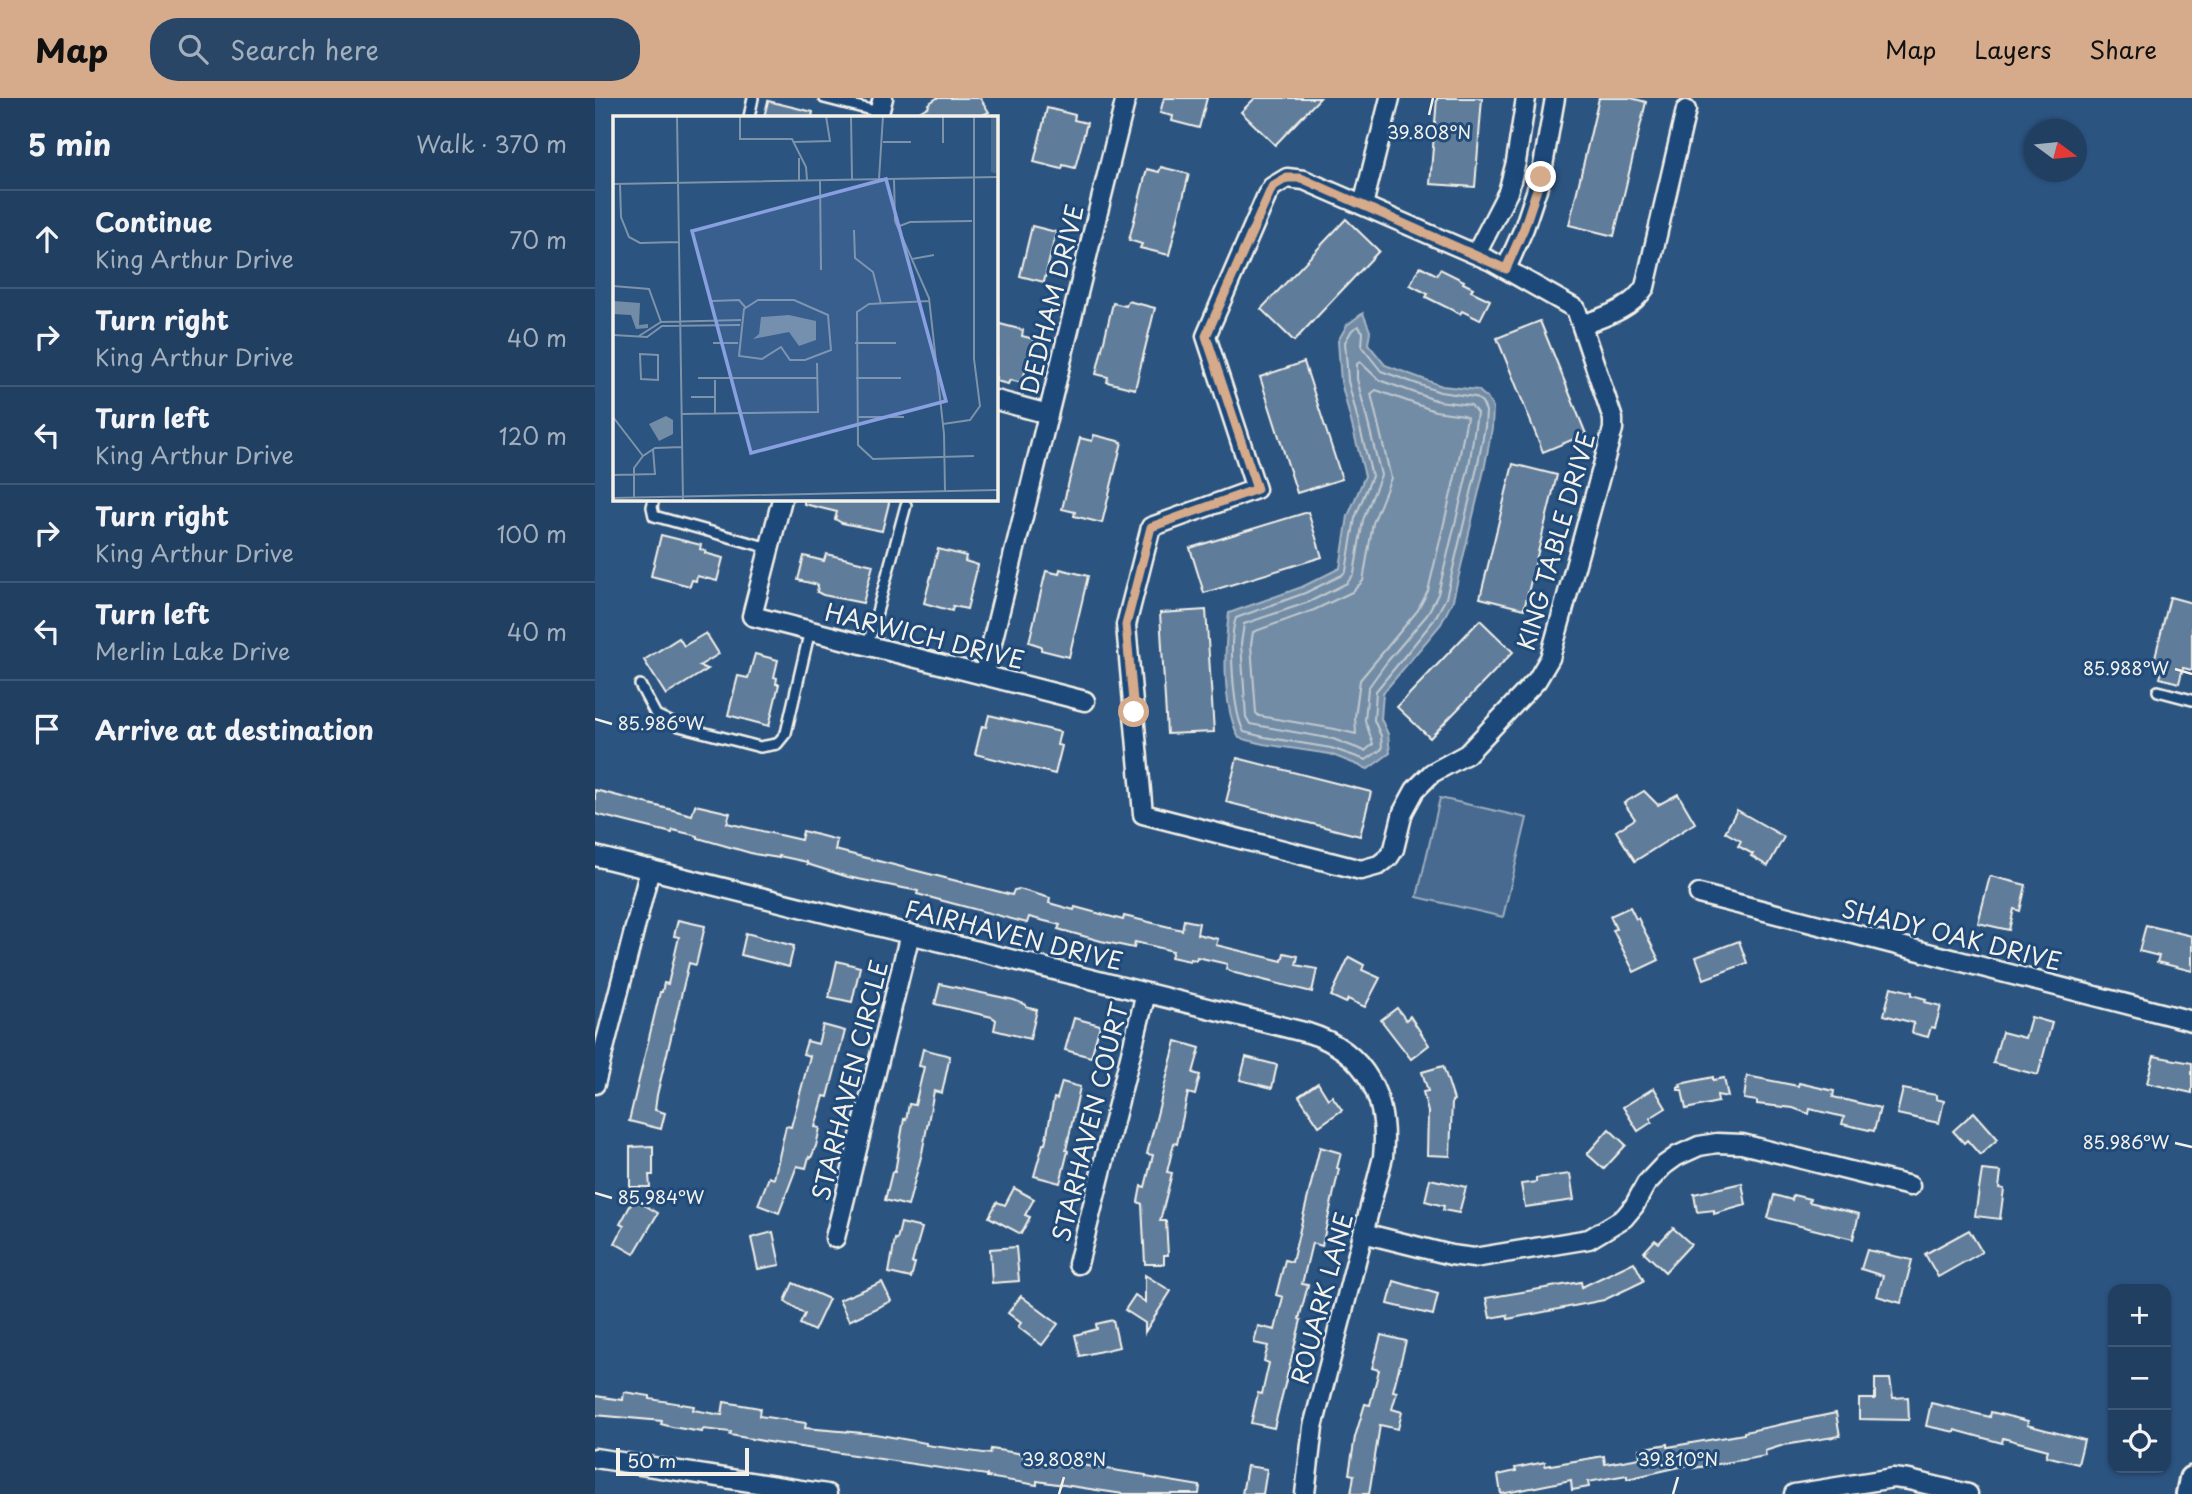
<!DOCTYPE html>
<html lang="en">
<head>
<meta charset="utf-8">
<style>
	body { margin:0; font-family:"Playpen Sans",sans-serif; background:#294667; color:#f1f3f6 }
	.controls { position:absolute; right:21px; bottom:21px; display:grid; overflow:hidden; border-radius:14px; box-shadow:0 2px 5px #0004 }
	.controls button { width:63px; height:63px; display:grid; place-items:center; padding:0; border:0; border-bottom:2px solid #3e5876; background:#213f61; color:#f1f3f6; font:35px sans-serif }
	.compass { position:absolute; left:1429px; top:21px; width:63px; height:63px; border-radius:50%; background:#213f61; box-shadow:0 2px 5px #0004; rotate:105deg }
	.scale { position:absolute; left:21px; bottom:18px; width:133px; box-sizing:border-box; padding-left:7px; border:4px solid #f4f1e8; border-top:0; font-size:19px; line-height:24px; white-space:nowrap; color:#f4f1e8; -webkit-text-stroke:5px #1f4a7a; paint-order:stroke }
	.stop { position:absolute; width:21px; height:21px; margin:-16px; border:5px solid #d6ab8b; border-radius:50%; background:#fff }
	.stop.end { background:#d6ab8b; border-color:#fff; box-shadow:0 2px 7px #0008 }
	.list { margin:0; padding:0; list-style:none }
	h2 { display:flex; justify-content:space-between; align-items:center; height:91px; margin:0; padding:0 28px; font-size:30px }
	h2 small { font-size:23px; font-weight:400; color:#a2afbd }
	.list li { display:grid; grid-template-columns:46px 1fr auto; gap:21px; align-items:center; box-sizing:border-box; height:98px; padding:0 28px; border-top:2px solid #3e5876 }
	.list b { display:block; font-size:26px; white-space:nowrap }
	.list p { margin:0; font-size:23px; white-space:nowrap; color:#a2afbd }
	.list em { font-size:23px; font-style:normal; color:#a2afbd }
	.icon { flex:none; width:38px; height:38px; fill:none; stroke:currentColor; stroke-width:2; stroke-linecap:round; stroke-linejoin:round }
	.map { position:relative; flex:none; width:1597px; height:1396px; overflow:hidden }
	header { display:flex; align-items:center; gap:42px; box-sizing:border-box; height:98px; padding:0 35px; background:#d6ab8b; color:#111 }
	header strong { font-size:33px }
	nav { display:flex; gap:38px; margin-inline-start:auto; font-size:24px }
	.search { width:490px; height:63px; background:#294667; display:flex; align-items:center; gap:18px; box-sizing:border-box; padding:0 24px; border-radius:28px; color:#a2afbd; font-size:26px }
	main { display:flex }
	aside { flex:1; background:#213f61 }
	.map>svg:first-child { display:block }
</style>
</head>
<body>
<header>
<strong>Map</strong>
<div class="search"><svg class="icon" aria-label="search" viewBox="0 0 24 24"><circle cx="10" cy="10" r="6"/><path d="M15 15l6 6"/></svg>Search here</div>
<nav><a>Map</a><a>Layers</a><a>Share</a></nav>
</header>
<main>
<aside>
<h2>5 min<small>Walk · 370 m</small></h2>
<ul class="list">
<li><svg class="icon" aria-label="ahead" viewBox="0 0 24 24"><path d="M12 20V5M6 11l6-6 6 6"/></svg><div><b>Continue</b><p>King Arthur Drive</p></div><em>70 m</em></li>
<li><svg class="icon" aria-label="right" viewBox="0 0 24 24"><path d="M7 20v-9h11M14 6l5 5-5 5"/></svg><div><b>Turn right</b><p>King Arthur Drive</p></div><em>40 m</em></li>
<li><svg class="icon" aria-label="left" viewBox="0 0 24 24"><path d="M17 20v-9H6M10 6l-5 5 5 5"/></svg><div><b>Turn left</b><p>King Arthur Drive</p></div><em>120 m</em></li>
<li><svg class="icon" aria-label="right" viewBox="0 0 24 24"><path d="M7 20v-9h11M14 6l5 5-5 5"/></svg><div><b>Turn right</b><p>King Arthur Drive</p></div><em>100 m</em></li>
<li><svg class="icon" aria-label="left" viewBox="0 0 24 24"><path d="M17 20v-9H6M10 6l-5 5 5 5"/></svg><div><b>Turn left</b><p>Merlin Lake Drive</p></div><em>40 m</em></li>
<li><svg class="icon" aria-label="arrive" viewBox="0 0 24 24"><path d="M6 21V4h12l-3 4 3 4H6"/></svg><div><b>Arrive at destination</b></div></li>
</ul>
</aside>
<div class="map">
<svg width="1597" height="1396" viewBox="0 0 1597 1396">
	<rect width="100%" height="100%" fill="#2c5481"/>
	<filter id="ink" filterUnits="userSpaceOnUse"><feTurbulence type="fractalNoise" baseFrequency=".0143" numOctaves="2"/><feDisplacementMap in="SourceGraphic" scale="14" xChannelSelector="R" yChannelSelector="G"/><feConvolveMatrix kernelMatrix="1 2 1 2 8 2 1 2 1" color-interpolation-filters="sRGB"/></filter>
	<g filter="url(#ink)">
		<!-- green -->
		<path fill="#496b90" stroke="#9eaebc" stroke-width="2" d="M845 700 932 720 908 819 822 799Z"/>
		<!-- water -->
		<path fill="#738ca6" stroke="#a7b4c0" stroke-width="2" d="M768 215 775 233 773 246 790 267 847 288 883 292 892 300 898 310 897 330 889 372 858 502 846 526 788 595 786 621 793 636 795 655 773 671 735 656 668 646 644 640C627 607 629 552 634 515L707 489 745 470 753 418 770 378 746 284 743 243 752 227Z"/>
		<g fill="none" stroke-linecap="round" stroke-linejoin="round">
			<!-- shore -->
			<g stroke="#c0c9ce" stroke-width="2">
				<path d="M763 228 768 234 767 249 786 273 845 294 880 299 887 304 891 313 890 329 882 370 851 500 839 522 781 593 779 622 786 638 787 651 771 662 736 650 669 639 649 634C638 614 633 541 641 520L710 495 747 477 751 473 760 420 777 378 753 283 750 244 757 232Z"/>
				<path d="M765 264 784 282 843 303 876 307 882 315 874 368 843 496 832 517 791 565 773 590 770 622 778 646 770 653 738 641 655 626 651 619 646 546 649 526 714 504 752 485 759 476 768 422 786 377 762 281V266Z"/>
				<path d="M781 292 840 313 869 317 872 319 863 366 833 493 823 512 765 582 760 619 761 636 740 631 664 618 661 615 656 547 658 534 719 512 757 494 768 483 778 425 796 380 776 296Z"/>
			</g>
		</g>
		<!-- building -->
		<g fill="#5e7b9a" stroke="#f4f1e8" stroke-width="2">
			<path d="M342 0H385L394 14 384 19H316L334 8 333 6Z"/>
			<path d="M569 0H612L604 30 577 23 578 18 565 15Z"/>
			<path d="M660 0H725L680 47 646 14Z"/>
			<path d="M842 0H887L880 89 835 86Z"/>
			<path d="M1004 0H1036L1051 4 1019 138 974 127Z"/>
			<path d="M173 3 218 14 217 19H169Z"/>
			<path d="M452 10 480 17 479 22 492 25 480 70 468 67 467 71 439 64Z"/>
			<path d="M566 69 594 76 574 157 545 150 547 146 534 142 552 71 564 74Z"/>
			<path d="M751 121 784 153 699 243 666 211Z"/>
			<path d="M437 128 461 134 449 184 425 178Z"/>
			<path d="M825 168 842 177 845 171 869 183 868 185 878 190 876 193 895 202 885 222 867 213 865 216 831 199 833 196 815 187Z"/>
			<path d="M533 203 560 210 540 291 512 284 513 279 501 276 518 205 531 208Z"/>
			<path d="M945 223 991 336 948 354 902 240Z"/>
			<path d="M401 225 428 232 427 238 439 241 427 285 415 282 413 286 401 283Z"/>
			<path d="M709 264 747 381 702 395 665 279Z"/>
			<path d="M499 337 527 344 507 425 479 418 480 414 467 411 485 340 497 343Z"/>
			<path d="M918 366 962 377 929 511 885 500Z"/>
			<path d="M209 401H295L287 433 247 425 240 421 242 414 209 406Z"/>
			<path d="M713 414 727 459 609 495 595 450Z"/>
			<path d="M66 437 106 447 105 451 111 453 110 455 128 460 122 483 102 478 101 483 97 482 95 488 56 478Z"/>
			<path d="M343 451 371 458 370 463 383 467 372 511 358 508 357 513 329 505Z"/>
			<path d="M231 456 278 467 268 505 228 497 222 494 223 487 203 482 209 458 229 463Z"/>
			<path d="M465 471 493 478 474 559 446 552V548L434 544 451 473 464 476Z"/>
			<path d="M1575 499 1597 505V572L1588 570 1584 585 1565 580 1569 566 1559 563Z"/>
			<path d="M611 512 619 634 572 636 565 515Z"/>
			<path d="M885 522 918 554 835 640 802 609Z"/>
			<path d="M111 535 124 556 104 568 113 571 71 597 49 562 84 540 89 548Z"/>
			<path d="M160 556 183 562 179 579 182 580 181 586H184L174 628 133 617 143 578 153 580Z"/>
			<path d="M394 617 465 634 462 647 467 648 460 676 380 656 387 628 391 629Z"/>
			<path d="M642 660 776 694 765 738 631 704Z"/>
			<path d="M0 692 97 717 100 707 135 715 132 725 206 742 208 733 242 742 240 752 417 797 419 792 424 791 455 800 454 805 479 812 480 809 528 822 529 818 587 832 589 822 604 825 602 836 623 841 621 847 687 863 689 855 703 858 701 867 722 871 717 894 640 875 631 871 632 866 602 859 601 862 595 861V863L576 859 578 853 540 844 539 850 506 843 463 831 465 827 434 819 432 825 322 796 323 793 253 779 212 766V764L184 758V760L159 756 103 740V738L78 732 77 735 0 716Z"/>
			<path d="M1049 693 1063 707 1083 696 1100 725 1040 763 1021 733 1040 721 1029 705Z"/>
			<path d="M1142 712 1189 739 1173 768 1156 758 1158 756 1143 748 1146 743 1130 734Z"/>
			<path d="M1395 778 1431 787 1425 813 1419 811 1414 832 1383 825Z"/>
			<path d="M1035 809 1041 821 1043 820 1064 862 1039 874 1018 832 1021 831 1015 818Z"/>
			<path d="M83 822 110 828 101 867 94 865 62 997 60 1012 70 1015 66 1031 34 1023 65 894H67L69 885 73 886 84 839 79 838Z"/>
			<path d="M1551 827 1597 838V873L1562 864 1564 858 1544 853Z"/>
			<path d="M151 835 199 848 194 869 146 857Z"/>
			<path d="M1144 843 1152 865 1109 881 1101 859Z"/>
			<path d="M754 859 769 867 767 872 785 880 770 909 753 901 751 905 736 898Z"/>
			<path d="M242 863 265 869 257 904 234 899Z"/>
			<path d="M345 886 419 902 431 907V909L442 912 435 941 399 932 401 922 397 919 340 906Z"/>
			<path d="M1296 889 1317 894V897L1331 901 1330 904 1346 908 1340 930 1336 929 1333 939 1317 935 1319 925 1289 917Z"/>
			<path d="M802 910 811 922 815 918 834 947 816 961 786 922Z"/>
			<path d="M1436 919 1457 925 1443 977 1398 965 1407 934 1430 940Z"/>
			<path d="M479 920 505 927 496 959 470 952Z"/>
			<path d="M228 927 250 933 233 999 229 998 220 1029 225 1030 221 1048 216 1060 214 1059 211 1070 202 1068 184 1115 163 1107 174 1079 179 1081 191 1028 196 1029 215 958 208 956 212 943 223 946Z"/>
			<path d="M581 943 605 950 598 975 605 977 600 997 593 995 582 1046 579 1045 572 1074 577 1075 565 1123H571L573 1157H569V1166H550L547 1106 543 1104 546 1088 550 1089 558 1057 552 1056Z"/>
			<path d="M328 951 355 958 347 995 339 993 327 1055 313 1108 290 1102 297 1074H300L309 1021 311 1022 314 1006 320 1007 329 969 324 968Z"/>
			<path d="M1559 958 1597 965V995L1552 985Z"/>
			<path d="M651 959 682 967 677 990 645 982Z"/>
			<path d="M848 968 859 1002 857 1003 855 1058 832 1057 833 1014 828 994 833 993 827 974Z"/>
			<path d="M1152 978 1203 988 1204 985 1239 993 1238 999 1285 1010 1279 1033 1247 1026 1249 1019 1215 1011 1214 1016 1198 1010 1162 1006V1003L1149 1001Z"/>
			<path d="M1118 979V982L1129 980 1133 999 1122 997 1123 1004 1091 1011 1087 992H1083V989H1086L1085 986Z"/>
			<path d="M467 984 485 989 471 1052 473 1053 465 1085 439 1078 448 1046H450L459 1000 462 1001Z"/>
			<path d="M723 985 733 1001 737 998 747 1012 724 1028 704 998Z"/>
			<path d="M1059 990 1071 1010 1055 1020 1057 1024 1043 1033 1028 1009Z"/>
			<path d="M1308 991 1341 997V1001L1349 1003 1344 1025 1302 1016Z"/>
			<path d="M1379 1014 1403 1041 1385 1057 1372 1042 1369 1045 1358 1033Z"/>
			<path d="M1014 1031 1031 1047 1009 1071 992 1056Z"/>
			<path d="M58 1048V1077H54L55 1089H35V1049Z"/>
			<path d="M725 1049 746 1055 742 1070 744 1071 727 1148 717 1145 707 1186 713 1187 704 1221 706 1222 679 1330 656 1325 663 1295 667 1296 674 1265 669 1263 673 1248 659 1245 663 1228 680 1232 688 1199 681 1197 690 1162 697 1164Z"/>
			<path d="M1387 1072 1406 1074 1404 1090 1409 1091 1405 1121 1380 1118Z"/>
			<path d="M975 1076 979 1102 930 1109 926 1086 941 1084V1080Z"/>
			<path d="M835 1081 871 1089 864 1115 848 1112 849 1108 830 1103Z"/>
			<path d="M1147 1085 1151 1107 1119 1116V1112L1102 1114 1099 1096Z"/>
			<path d="M419 1090 439 1101 430 1117 435 1119 426 1136 394 1119 402 1104 410 1107Z"/>
			<path d="M1179 1097 1197 1102 1198 1097 1215 1101 1214 1104 1264 1116 1258 1141 1173 1120Z"/>
			<path d="M39 1101 63 1115 39 1156 20 1145 29 1128 25 1126Z"/>
			<path d="M306 1125 327 1130 317 1165H320L316 1180 294 1175 300 1141 302 1142Z"/>
			<path d="M1078 1130 1096 1146 1070 1174 1049 1154 1060 1142 1064 1145Z"/>
			<path d="M1374 1132 1387 1154 1343 1179 1330 1156Z"/>
			<path d="M178 1134 185 1167 163 1171 156 1140Z"/>
			<path d="M421 1149 424 1183 397 1185 395 1151Z"/>
			<path d="M1272 1152 1317 1162 1306 1205 1282 1198 1288 1178 1266 1171Z"/>
			<path d="M1039 1164 1049 1183 1009 1202 913 1221 912 1217 895 1220 891 1200 986 1184 987 1189Z"/>
			<path d="M550 1177 576 1193 550 1234V1225L530 1212 540 1197 550 1204Z"/>
			<path d="M799 1183 843 1196 838 1217 793 1206Z"/>
			<path d="M287 1184 296 1203 254 1223 244 1202Z"/>
			<path d="M198 1185 234 1201 219 1233 205 1226 210 1216 190 1203Z"/>
			<path d="M426 1198 463 1226 447 1247 423 1229 426 1225 413 1215Z"/>
			<path d="M518 1222 524 1249 485 1258 480 1237 502 1231 501 1226Z"/>
			<path d="M786 1237 811 1243 798 1293 802 1294 797 1311 807 1314 803 1331 785 1327 774 1396H756L759 1377 754 1376 760 1339 770 1306 775 1307 784 1272 777 1270Z"/>
			<path d="M1280 1281H1295L1298 1300 1313 1299 1314 1322 1264 1321V1301H1280Z"/>
			<path d="M29 1294 55 1298V1301L99 1308 98 1312 127 1317 129 1304 165 1310 164 1318 211 1325 210 1330 280 1336 331 1345V1347L395 1356 396 1351 429 1356 428 1359 446 1362 445 1364 479 1370V1366L551 1377V1379L605 1388 604 1396H528L442 1383V1387L392 1379V1377L179 1345 135 1337 136 1334 108 1331 107 1334 77 1329 66 1326 67 1323 0 1317V1298L28 1302Z"/>
			<path d="M1336 1305 1395 1319 1396 1314 1433 1323 1432 1327 1489 1342 1483 1366 1451 1358 1453 1352 1408 1340 1407 1345 1360 1332V1334L1331 1328Z"/>
			<path d="M1241 1315 1245 1338 1189 1347 1170 1353 1171 1358 1099 1370 1098 1366 1032 1381V1377L993 1384 994 1389 977 1392 976 1382 906 1396 903 1377 921 1373 920 1370 950 1364V1368L1009 1358 1010 1366 1045 1360 1044 1351 1073 1346V1349L1149 1336V1334Z"/>
			<path d="M652 1368 672 1371 668 1396H647Z"/>
		</g>
		<g fill="none" stroke-linecap="round" stroke-linejoin="round">
			<defs>
				<g id="lane">
					<path d="M229 0 284 14"/>
					<path d="M154 19 158 0"/>
					<path d="M59 401 57 409 59 418 174 450"/>
					<path d="M273 547 311 407"/>
					<path d="M45 587 61 617 84 628 165 649 182 646 191 635 215 532"/>
					<path d="M1563 593 1597 602"/>
				</g>
				<g id="street">
					<path d="M283 19 288 0"/>
					<path d="M692 80 709 82 896 163 981 211 1018 321V331L955 560 942 582 872 656 837 675 820 692 808 714 799 751 794 759 784 767 766 772 548 716 531 527 556 429 661 391 611 238 672 97 677 89Z"/>
					<path d="M768 107 795 0"/>
					<path d="M881 156 913 94 921 64 931 0"/>
					<path d="M911 171 929 130 946 79 960 0"/>
					<path d="M987 227C1011 218 1035 212 1050 189L1091 12"/>
					<path d="M401 302 453 316"/>
					<path d="M187 401 157 518 490 603"/>
					<path d="M389 577 531 0"/>
					<path d="M0 758 713 935C772 953 794 1001 788 1059L718 1329 710 1396"/>
					<path d="M1104 796 1597 923"/>
					<path d="M0 986 55 771"/>
					<path d="M768 1135 856 1157 879 1160 994 1141 1029 1120 1039 1108 1051 1086 1068 1068 1082 1058 1104 1048 1122 1045 1147 1046 1315 1088"/>
					<path d="M240 1140 315 836"/>
					<path d="M483 1166 551 895"/>
					<path d="M0 1360 232 1396"/>
					<path d="M1199 1396 1298 1380 1314 1382 1373 1396"/>
				</g>
				<path id="secondary" d="M1594 1396 1597 1381"/>
			</defs>
			<!-- lane casing -->
			<use href="#lane" stroke="#f4f1e8" stroke-width="14"/>
			<!-- street casing -->
			<use href="#street" stroke="#f4f1e8" stroke-width="23"/>
			<!-- secondary casing -->
			<use href="#secondary" stroke="#f4f1e8" stroke-width="30"/>
			<!-- lane -->
			<use href="#lane" stroke="#1f4a7a" stroke-width="9"/>
			<!-- street -->
			<use href="#street" stroke="#1f4a7a" stroke-width="18"/>
			<!-- secondary -->
			<use href="#secondary" stroke="#1f4a7a" stroke-width="24"/>
		</g>
	</g>
	<g fill="none" stroke-linecap="round" stroke-linejoin="round" filter="url(#ink)">
		<!-- route -->
		<path stroke="#d6ab8b" stroke-width="9" d="M539 614 531 527 556 429 662 391 611 238 677 89 692 80H706L911 171 929 130 946 79"/>
	</g>
	<!-- ticks -->
	<path fill="none" stroke="#f4f1e8" stroke-width="2.5" d="M834 17 838 0M1580 571 1597 576M0 621 17 626M1580 1045 1597 1049M0 1095 17 1100M464 1396 469 1379M1078 1396 1083 1379"/>
	<g text-anchor="middle" dominant-baseline="central" stroke-width="6" stroke-linejoin="round" paint-order="stroke">
		<!-- street labels -->
		<g font-size="24" fill="#f4f1e8" stroke="#1f4a7a">
			<text transform="translate(456 201) rotate(-76)">DEDHAM DRIVE</text>
			<text transform="translate(960 443) rotate(-74)">KING TABLE DRIVE</text>
			<text transform="translate(330 537) rotate(14)">HARWICH DRIVE</text>
			<text transform="translate(419 836) rotate(14)">FAIRHAVEN DRIVE</text>
			<text transform="translate(1357 836) rotate(14)">SHADY OAK DRIVE</text>
			<text transform="translate(254 982) rotate(-76)">STARHAVEN CIRCLE</text>
			<text transform="translate(494 1024) rotate(-76)">STARHAVEN COURT</text>
			<text transform="translate(726 1200) rotate(-75)">ROUARK LANE</text>
		</g>
	</g>
	<!-- overview -->
	<g transform="translate(18 18)">
		<rect width="385" height="385" fill="#2c5481"/>
		<path d="M378 1H385V58L378 56Z" fill="#496b90"/>
		<path d="M0 185 27 187 26 209 35 208V212L23 213 18 199 0 198ZM176 199 203 205V224L186 230 176 216 140 223 146 218 148 201ZM53 300 60 304V318L46 325 36 308Z" fill="#738ca6"/>
		<path fill="none" stroke="#7c93aa" stroke-width="2" d="M64 0 70 385M127 0V23H179L193 51 194 64M238 0 239 63M330 0V27M181 26 217 25 213 0M270 26H298M266 63 270 0M281 63 282 105 316 182 331 318 332 375M186 65V42M207 65 208 154M0 68 385 61M7 68 8 101 16 121 27 127 65 126M284 111 297 106 359 105M241 114 242 142 260 156 268 188M299 143 321 139M0 170 36 173 48 206M145 184H181L215 199 218 234 192 244H177L168 231 149 243 126 240 131 193ZM99 185 126 184 133 192M316 185 256 188 244 196 245 329 260 343 361 340M0 219 34 221 49 210 127 209M26 220 48 206 128 204M100 227H125M242 227H283M27 238 45 239V264L28 263ZM85 262H204M243 262H288M102 264V298M78 281H102M68 298 205 296 204 247M0 301 30 340M244 301H291M330 308 357 304 367 290 361 243V0M0 359 42 358 40 333M21 381V352L30 340 42 332 69 331M0 382 385 374"/>
		<path fill="#88a0e0" fill-opacity="0.15" stroke="#88a0e0" stroke-width="3.5" d="M273 63 333 285 138 337 79 115Z"/>
		<rect width="385" height="385" fill="none" stroke="#f4f1e8" stroke-width="3.5"/>
	</g>
	<g font-size="18" text-anchor="middle" fill="#f4f1e8" stroke="#1f4a7a" stroke-width="6" stroke-linejoin="round" paint-order="stroke">
		<text x="834" y="41">39.808°N</text>
		<text x="1531" y="577">85.988°W</text>
		<text x="66" y="632">85.986°W</text>
		<text x="1531" y="1051">85.986°W</text>
		<text x="66" y="1106">85.984°W</text>
		<text x="469" y="1368">39.808°N</text>
		<text x="1083" y="1368">39.810°N</text>
	</g>
</svg>
<div class="controls">
<button>+</button>
<button>−</button>
<button><svg class="icon" aria-label="locate" viewBox="0 0 24 24"><circle cx="12" cy="12" r="6"/><path d="M12 2v4M12 18v4M2 12h4M18 12h4"/></svg></button>
</div>
<svg class="compass" viewBox="-18 -18 36 36"><path d="M0-13l5 13h-10z" fill="#e53935"/><path d="M0 13l5-13h-10z" fill="#a2afbd"/></svg>
<div class="scale">50 m</div>
<div class="stop" style="left:539px;top:614px"></div>
<div class="stop end" style="left:946px;top:79px"></div>
</div>
</main>
</body>
</html>
